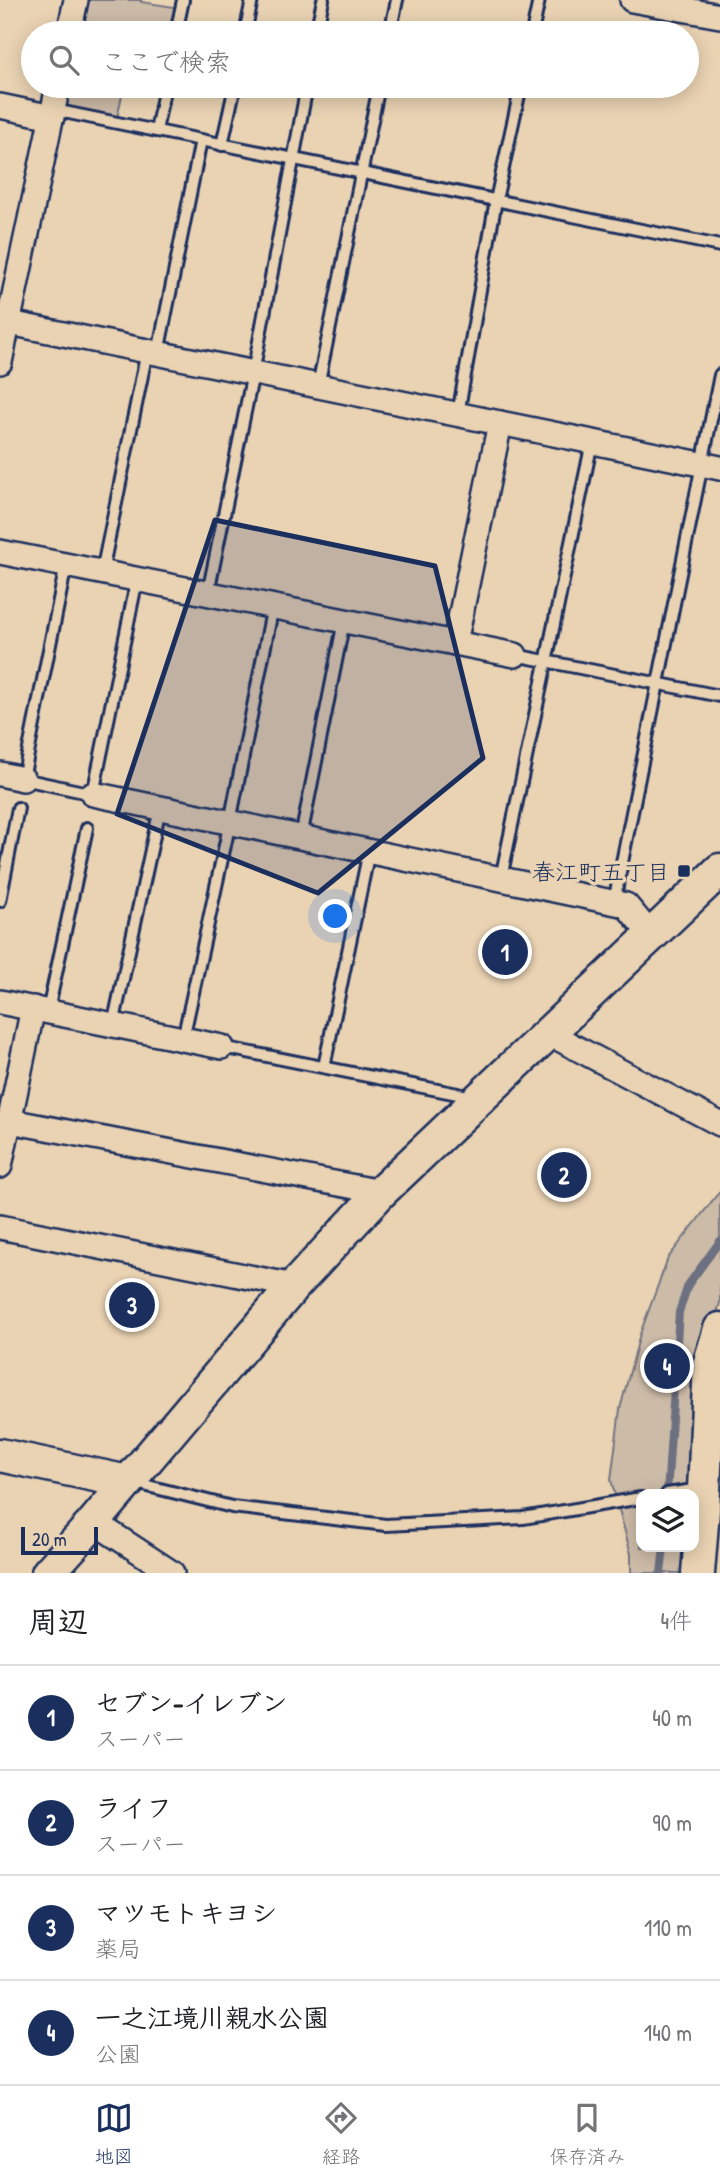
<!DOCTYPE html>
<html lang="ja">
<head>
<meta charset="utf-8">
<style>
	body { margin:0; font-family:"Patrick Hand","Klee One",sans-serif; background:#f6f6f6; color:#202124 }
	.controls { position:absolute; right:21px; bottom:21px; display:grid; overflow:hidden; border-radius:14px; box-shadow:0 4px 18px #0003 }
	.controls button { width:63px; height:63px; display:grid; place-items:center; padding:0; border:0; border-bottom:2px solid #e0e0e0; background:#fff; color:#202124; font:35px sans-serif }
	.scale { position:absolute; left:21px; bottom:18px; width:77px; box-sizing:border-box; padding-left:7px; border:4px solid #1b2f5e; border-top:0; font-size:19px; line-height:24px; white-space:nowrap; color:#1b2f5e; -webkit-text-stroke:5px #ead3b3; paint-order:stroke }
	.you { position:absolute; left:336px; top:917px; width:24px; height:24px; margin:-18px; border:5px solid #fff; border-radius:50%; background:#1a73e8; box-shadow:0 0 0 10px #1a73e833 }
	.badge { display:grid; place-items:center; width:46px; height:46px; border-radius:50%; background:#1b2f5e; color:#fff; font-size:23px; font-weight:700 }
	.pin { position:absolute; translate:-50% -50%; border:4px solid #fff; box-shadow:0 2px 7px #0006 }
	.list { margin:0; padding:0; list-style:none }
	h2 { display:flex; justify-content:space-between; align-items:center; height:91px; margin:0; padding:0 28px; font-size:30px }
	h2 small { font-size:23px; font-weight:400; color:#757577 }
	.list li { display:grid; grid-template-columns:46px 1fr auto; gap:21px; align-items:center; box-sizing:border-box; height:105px; padding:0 28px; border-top:2px solid #e0e0e0 }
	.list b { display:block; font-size:26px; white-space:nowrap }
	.list p { margin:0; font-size:23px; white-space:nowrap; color:#757577 }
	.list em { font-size:23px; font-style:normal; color:#757577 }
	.icon { flex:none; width:38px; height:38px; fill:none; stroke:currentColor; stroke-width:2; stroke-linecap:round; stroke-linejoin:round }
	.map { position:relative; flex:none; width:720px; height:1573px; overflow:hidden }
	.search { position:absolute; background:#fff; box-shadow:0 4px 18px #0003; left:21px; right:21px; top:21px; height:77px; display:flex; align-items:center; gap:18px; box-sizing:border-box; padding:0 24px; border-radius:38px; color:#757577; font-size:26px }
	.sheet { height:511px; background:#fff }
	nav { display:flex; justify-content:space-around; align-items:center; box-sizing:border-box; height:98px; border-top:2px solid #e0e0e0; background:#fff; font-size:19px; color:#757577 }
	nav a { display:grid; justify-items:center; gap:4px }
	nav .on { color:#1b2f5e }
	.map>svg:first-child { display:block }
</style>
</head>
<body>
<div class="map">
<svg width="720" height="1573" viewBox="0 0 720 1573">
	<rect width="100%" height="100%" fill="#ead3b3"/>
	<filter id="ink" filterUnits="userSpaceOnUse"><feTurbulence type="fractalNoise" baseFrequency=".0143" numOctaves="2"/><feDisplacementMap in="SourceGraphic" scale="14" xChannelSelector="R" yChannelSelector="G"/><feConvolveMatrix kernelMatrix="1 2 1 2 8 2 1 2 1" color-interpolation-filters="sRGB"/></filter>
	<g filter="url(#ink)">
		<!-- green -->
		<g fill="#ccbba7" stroke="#747582" stroke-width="2">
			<path d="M76 0H141V2L181 8 176 33H69Z"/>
			<path d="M58 86H124L116 123 54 110Z"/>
			<path d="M720 1191V1303L707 1343 690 1494H641V1547H687L686 1573H631V1554L611 1480 620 1409 640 1334 668 1258Z"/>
		</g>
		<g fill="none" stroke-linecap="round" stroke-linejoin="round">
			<!-- stream -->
			<g stroke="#6d7080" stroke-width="8">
				<path d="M667 1494 679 1312 688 1285 720 1241"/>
				<path d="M661 1573 664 1547"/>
			</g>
			<defs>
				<g id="lane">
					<path d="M176 33 183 0"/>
					<path d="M245 33 252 0"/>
					<path d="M316 33 323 0"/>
					<path d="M390 33 397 0"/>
					<path d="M532 33 539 0"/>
					<path d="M54 110 720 246"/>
					<path d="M156 131 165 86"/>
					<path d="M222 145 235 86"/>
					<path d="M158 353 201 140"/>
					<path d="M318 386 379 86"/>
					<path d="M458 414 496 200 521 86"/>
					<path d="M66 565 23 779 93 794 137 579"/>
					<path d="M102 572 147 351"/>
					<path d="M208 593 253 373 307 86"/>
					<path d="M515 655 720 696"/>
					<path d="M301 837 344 621"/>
					<path d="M501 878 592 442"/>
					<path d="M0 901 18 808"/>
					<path d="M614 902 720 375"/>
					<path d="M48 1011 87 828"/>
					<path d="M113 1025 160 808"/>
					<path d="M183 1039 230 822 273 606"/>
					<path d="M222 1047 473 1097"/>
					<path d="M324 1067 369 851"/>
					<path d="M132 1482 232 1507 386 1525 523 1518 641 1498"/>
					<path d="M667 1494 701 1489"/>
				</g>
				<g id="street">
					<path d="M632 0 720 16"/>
					<path d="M69 33 76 0"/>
					<path d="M0 106 52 117"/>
					<path d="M0 321 720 468"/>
					<path d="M0 362 58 86"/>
					<path d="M0 552 515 655"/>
					<path d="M455 643 500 423"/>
					<path d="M0 774 23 779"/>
					<path d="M93 794 626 905 652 936"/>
					<path d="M0 1002 222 1047"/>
					<path d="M548 1033 720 1124"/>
					<path d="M10 1121 381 1192"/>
					<path d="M0 1166 33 1008"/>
					<path d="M0 1227 294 1286"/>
					<path d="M94 1522 172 1573"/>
				</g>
				<g id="secondary">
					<path d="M0 1455 128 1482"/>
					<path d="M48 1573 94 1522 294 1286 381 1192 720 870"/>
					<path d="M698 1573 703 1511 710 1362 720 1329"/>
				</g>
			</defs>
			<!-- lane casing -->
			<use href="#lane" stroke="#1b2f5e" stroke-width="16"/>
			<!-- street casing -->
			<use href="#street" stroke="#1b2f5e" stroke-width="28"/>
			<!-- secondary casing -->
			<use href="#secondary" stroke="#1b2f5e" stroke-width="37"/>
			<!-- lane -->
			<use href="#lane" stroke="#ead3b3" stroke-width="10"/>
			<!-- street -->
			<use href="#street" stroke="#ead3b3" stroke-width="23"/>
			<!-- secondary -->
			<use href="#secondary" stroke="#ead3b3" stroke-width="32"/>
		</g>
	</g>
	<!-- marked area -->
	<path fill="#1b2f5e" fill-opacity="0.2" stroke="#1b2f5e" stroke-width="5" stroke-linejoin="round" d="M215 520 435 566 483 758 318 893 117 814Z"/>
	<!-- markers -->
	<rect fill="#1b2f5e" stroke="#ead3b3" stroke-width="2.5" x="677" y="864" width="14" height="14" rx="3.5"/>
	<g text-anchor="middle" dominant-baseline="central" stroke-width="7" stroke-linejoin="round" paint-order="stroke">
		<!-- poi labels -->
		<g font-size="23" fill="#1b2f5e" stroke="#ead3b3" text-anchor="end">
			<text x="670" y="871">春江町五丁目</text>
		</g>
	</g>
</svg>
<div class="controls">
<button><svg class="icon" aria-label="layers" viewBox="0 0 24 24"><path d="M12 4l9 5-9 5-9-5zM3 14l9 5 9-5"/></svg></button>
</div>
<div class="scale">20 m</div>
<div class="you"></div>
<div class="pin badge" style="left:505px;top:952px">1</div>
<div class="pin badge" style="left:564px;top:1175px">2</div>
<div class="pin badge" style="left:132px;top:1305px">3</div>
<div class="pin badge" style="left:667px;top:1366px">4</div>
<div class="search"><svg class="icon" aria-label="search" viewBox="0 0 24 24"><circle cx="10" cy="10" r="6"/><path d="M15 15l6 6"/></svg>ここで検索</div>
</div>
<section class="sheet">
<h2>周辺<small>4件</small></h2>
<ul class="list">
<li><span class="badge">1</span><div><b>セブン-イレブン</b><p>スーパー</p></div><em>40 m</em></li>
<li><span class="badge">2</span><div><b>ライフ</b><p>スーパー</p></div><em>90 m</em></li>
<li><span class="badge">3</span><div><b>マツモトキヨシ</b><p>薬局</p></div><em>110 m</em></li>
<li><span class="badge">4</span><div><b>一之江境川親水公園</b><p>公園</p></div><em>140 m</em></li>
</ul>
</section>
<nav>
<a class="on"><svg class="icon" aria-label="map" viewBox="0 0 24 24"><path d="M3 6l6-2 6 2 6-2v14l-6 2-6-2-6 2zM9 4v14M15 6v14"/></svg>地図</a>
<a><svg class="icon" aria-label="directions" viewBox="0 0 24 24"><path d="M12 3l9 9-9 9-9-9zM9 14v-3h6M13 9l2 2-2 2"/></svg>経路</a>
<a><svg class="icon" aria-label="saved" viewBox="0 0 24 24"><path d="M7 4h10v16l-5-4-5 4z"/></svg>保存済み</a>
</nav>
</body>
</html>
